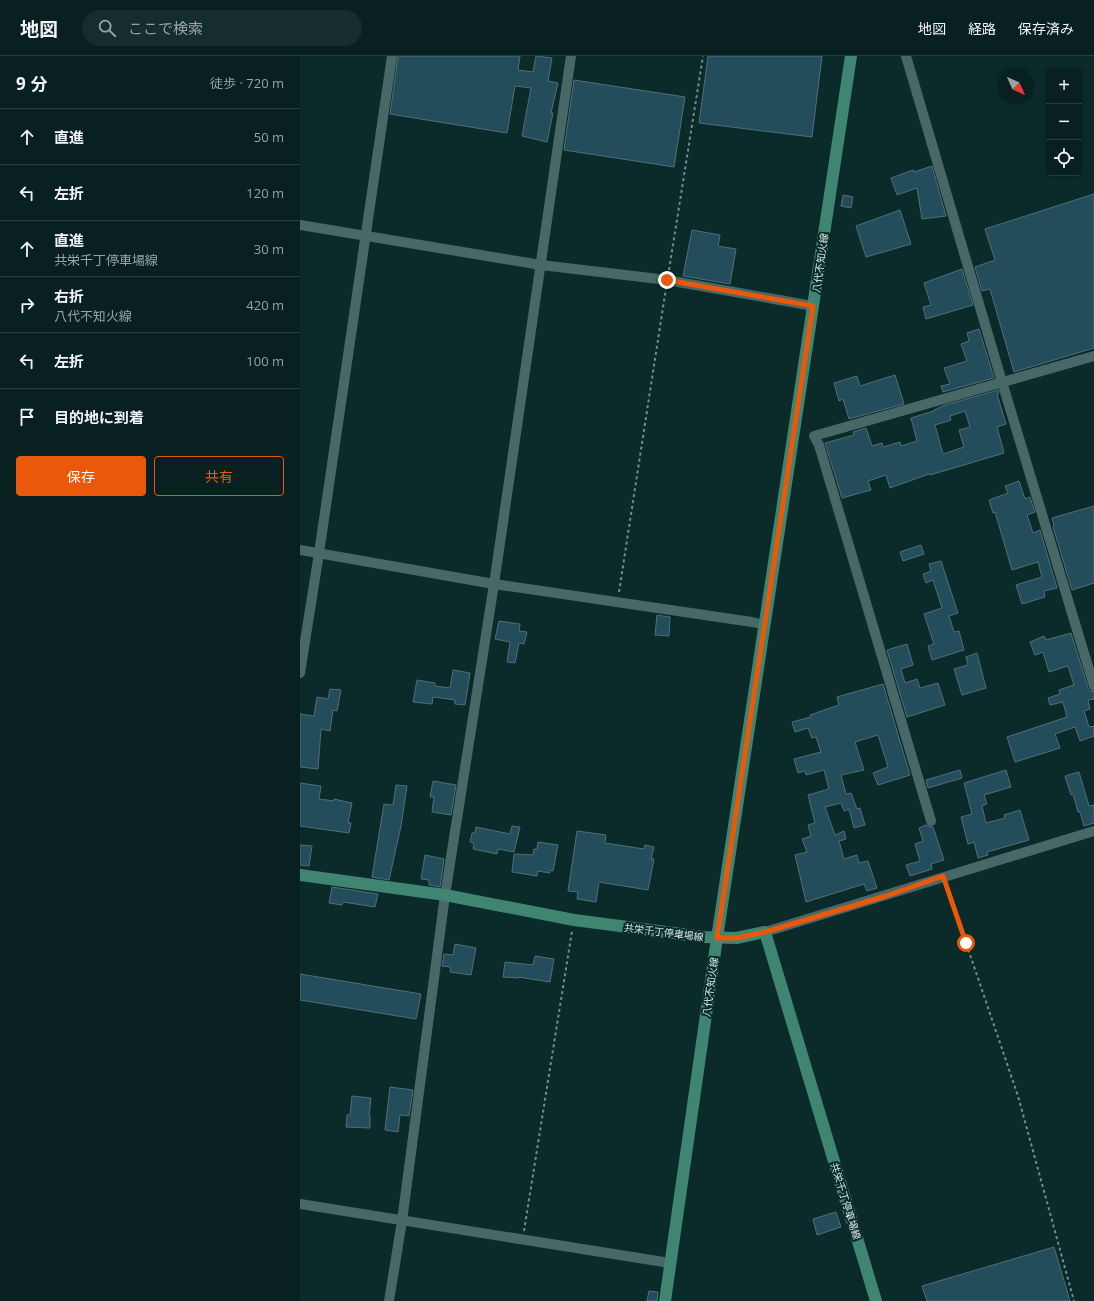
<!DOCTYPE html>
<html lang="ja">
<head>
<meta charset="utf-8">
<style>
	body { margin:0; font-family:"Open Sans","Noto Sans JP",sans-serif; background:#162d2d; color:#f1f3f6 }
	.controls { position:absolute; right:12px; top:12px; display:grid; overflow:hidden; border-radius:4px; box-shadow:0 2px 6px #0003 }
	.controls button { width:36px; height:36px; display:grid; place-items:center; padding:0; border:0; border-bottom:1px solid #293e3e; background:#082020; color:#f1f3f6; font:20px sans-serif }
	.compass { position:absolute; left:698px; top:12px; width:36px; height:36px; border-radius:50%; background:#082020; box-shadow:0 2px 6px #0003; rotate:135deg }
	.stop { position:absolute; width:12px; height:12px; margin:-9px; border:3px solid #ea580c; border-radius:50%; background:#fff }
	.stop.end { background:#ea580c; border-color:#fff; box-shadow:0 1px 4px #0008 }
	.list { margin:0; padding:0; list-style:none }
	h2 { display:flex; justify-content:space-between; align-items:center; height:52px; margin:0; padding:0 16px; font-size:17px }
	h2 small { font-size:13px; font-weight:400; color:#98a3a5 }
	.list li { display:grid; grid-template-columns:26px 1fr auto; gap:12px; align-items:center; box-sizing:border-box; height:56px; padding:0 16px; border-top:1px solid #293e3e }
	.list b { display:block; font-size:15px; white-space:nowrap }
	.list p { margin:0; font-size:13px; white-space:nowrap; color:#98a3a5 }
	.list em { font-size:13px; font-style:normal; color:#98a3a5 }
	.actions { display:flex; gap:8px; padding:12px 16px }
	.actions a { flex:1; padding:9px 0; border:1px solid #ea580c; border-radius:4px; text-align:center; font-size:14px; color:#ea580c }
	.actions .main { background:#ea580c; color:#fff }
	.icon { flex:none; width:22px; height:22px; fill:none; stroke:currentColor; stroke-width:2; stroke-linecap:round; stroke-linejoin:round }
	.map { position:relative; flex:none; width:794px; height:1245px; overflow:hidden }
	header { display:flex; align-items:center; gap:24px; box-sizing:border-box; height:56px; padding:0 20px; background:#082020; border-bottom:1px solid #293e3e }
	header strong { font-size:19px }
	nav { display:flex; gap:22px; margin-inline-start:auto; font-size:14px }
	.search { width:280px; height:36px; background:#162d2d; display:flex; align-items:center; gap:10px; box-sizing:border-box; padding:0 14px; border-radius:22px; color:#98a3a5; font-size:15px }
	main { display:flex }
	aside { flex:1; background:#082020 }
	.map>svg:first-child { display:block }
</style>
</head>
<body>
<header>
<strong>地図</strong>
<div class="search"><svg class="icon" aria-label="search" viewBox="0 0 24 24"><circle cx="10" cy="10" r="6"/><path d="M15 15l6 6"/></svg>ここで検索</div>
<nav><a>地図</a><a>経路</a><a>保存済み</a></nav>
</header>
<main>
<aside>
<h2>9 分<small>徒歩 · 720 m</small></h2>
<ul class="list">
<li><svg class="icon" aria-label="ahead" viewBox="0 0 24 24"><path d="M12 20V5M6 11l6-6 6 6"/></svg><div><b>直進</b></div><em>50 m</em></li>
<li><svg class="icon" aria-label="left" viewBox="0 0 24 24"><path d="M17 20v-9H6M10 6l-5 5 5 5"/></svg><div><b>左折</b></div><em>120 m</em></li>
<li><svg class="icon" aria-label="ahead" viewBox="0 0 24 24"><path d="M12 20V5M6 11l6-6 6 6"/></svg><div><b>直進</b><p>共栄千丁停車場線</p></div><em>30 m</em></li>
<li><svg class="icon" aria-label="right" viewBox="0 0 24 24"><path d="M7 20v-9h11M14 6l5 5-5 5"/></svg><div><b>右折</b><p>八代不知火線</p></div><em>420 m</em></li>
<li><svg class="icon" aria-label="left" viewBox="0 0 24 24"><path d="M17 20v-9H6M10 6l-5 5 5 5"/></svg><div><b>左折</b></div><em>100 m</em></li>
<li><svg class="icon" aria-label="arrive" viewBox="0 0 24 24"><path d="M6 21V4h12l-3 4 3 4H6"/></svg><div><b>目的地に到着</b></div></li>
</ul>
<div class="actions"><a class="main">保存</a><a>共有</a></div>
</aside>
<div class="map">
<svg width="794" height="1245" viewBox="0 0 794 1245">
	<rect width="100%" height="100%" fill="#0b2b2b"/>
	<!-- building -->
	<g fill="#244d5b" stroke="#526e78" fill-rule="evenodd">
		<path d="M98 0H220L218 14 233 16 236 0 252 2 248 25 258 27 251 57H253L247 86 222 80 231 32 215 30 207 77 90 58Z"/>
		<path d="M408 0H522L512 81 399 67Z"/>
		<path d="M274 24 385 41 374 111 264 94Z"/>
		<path d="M632 110 646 160 622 163 617 132 597 139 591 122 613 114 614 116Z"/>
		<path d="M794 138V292L714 316 690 233 682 235 675 211 695 204 685 173Z"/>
		<path d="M543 139 553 141 551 152 541 150Z"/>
		<path d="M600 154 611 188 566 201 556 170Z"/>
		<path d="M392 174 420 179 418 190 436 193 430 228 383 220Z"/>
		<path d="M662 213 673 249 626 263 623 251 631 249 624 227Z"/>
		<path d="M679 273 694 322 643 336 641 330 650 328 644 312 667 305 661 288 669 285 667 277Z"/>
		<path d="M595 319 604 348 549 363 543 343 539 345 534 327 557 320 560 330Z"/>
		<path d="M698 334 699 337 697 338 706 368 697 371 704 397 630 419 629 418 590 432 586 419 568 425 571 434 542 442 525 387 554 379 553 376 566 372 572 390 582 387 583 391 600 386 601 390 617 385 611 362 634 355V354L645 349ZM665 355 670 371 659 374 664 391 643 398 635 369 651 364 650 360Z"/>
		<path d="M719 425 725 443 730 441 735 456 727 459 733 477 740 474 757 532 744 535 745 541 722 548 716 529 742 521 738 506 712 514 695 456 693 457 689 444 708 437 705 430Z"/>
		<path d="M794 450V527L772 534 753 471 754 470 752 462Z"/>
		<path d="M621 489 624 498 603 505 600 496Z"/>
		<path d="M641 505 658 557 649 560 654 576 659 575 664 594 632 604 628 590 634 588 624 558 642 552 633 524 626 527 623 518 631 515 629 508Z"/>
		<path d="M357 559 370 561 369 580 355 579Z"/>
		<path d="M199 565 220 568 219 575 227 576 224 588 219 587 215 607 207 606 210 586 195 583Z"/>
		<path d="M771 577 788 632 790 635 794 636V643L788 644 790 653 784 655 789 671 794 670V680L780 685 775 671 755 678 760 692 715 706 707 681 767 661 763 646 750 649 748 642 760 638 759 634 774 629 768 610 749 616 743 596 735 599 730 586 744 580 746 584Z"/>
		<path d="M607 588 613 609 601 613 605 627 617 623 620 632 638 627 645 649 607 661 587 594Z"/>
		<path d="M677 597 686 632 662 639 654 613 668 609 666 601Z"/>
		<path d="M153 614 170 617 165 649 155 648V644L133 641 132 648 113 646 117 624 135 627V630L150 632Z"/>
		<path d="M583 628 610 719 578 729 573 717 588 711 578 679 555 686 564 714 541 719 546 738 551 737 557 753 560 752 565 769 554 772 549 753 544 755 541 747 525 751 535 779 544 775 546 783 539 785 544 803 557 799 559 807 568 805 577 832 567 835 564 828 506 846 495 799 507 796 502 783 511 780 508 769 515 767 508 739 529 733 524 714 506 719 505 715 498 717 494 703 521 696 516 681 512 682 508 672 495 676 492 666 511 661 510 659 539 649 537 641Z"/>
		<path d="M30 633 41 634 37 655 33 654 30 675 21 673 18 713 0 711V658L14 660 17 641 28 643Z"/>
		<path d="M660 714 662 722 628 732 626 724Z"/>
		<path d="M706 714 711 731 684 739 687 748 682 750 686 767 705 762 704 759 720 754 729 784 687 796 688 799 678 802 674 786 668 788 661 761 672 758 664 727Z"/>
		<path d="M779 716 789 750 794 749V767L784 770 780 756H778L773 738 771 739 765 720Z"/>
		<path d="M133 725 156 729 151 759 132 756 134 741H130Z"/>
		<path d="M0 727 21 730 19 743 34 745V743L52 747 48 767H51L49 777 0 770Z"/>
		<path d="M96 729 107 730 101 770 89 824 72 821 84 748 93 749Z"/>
		<path d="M626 769 630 771H633L644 804 631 808 632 813 610 820 606 809 620 805 615 788 623 785 619 772Z"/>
		<path d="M212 770 220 771 214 796 198 793 197 798 173 793 174 787 170 786 172 777H175L176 771 210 778Z"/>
		<path d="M277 775 306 779 305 787 344 793 345 789 354 791 351 803H354L348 834 299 826 296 846 277 843 278 836 268 835Z"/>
		<path d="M238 786 258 789 253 815 250 814V817L238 815 237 820 212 816 214 798 233 799 234 793H237Z"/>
		<path d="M0 789 12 790 9 810 0 809Z"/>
		<path d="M125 799 144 803 140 831 129 829V824L121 823Z"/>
		<path d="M32 831 78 838 75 851 43 846 42 849 29 847Z"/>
		<path d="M155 888 176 892 171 919 150 916 151 911 142 910 144 898 153 899Z"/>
		<path d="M235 900 254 903 250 926 218 921V922L203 921 205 906 233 909Z"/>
		<path d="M0 918 121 938 116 963 0 944Z"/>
		<path d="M90 1031 113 1034 109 1060 100 1059 98 1076 85 1074Z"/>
		<path d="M52 1040 71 1042 69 1060H70V1072L46 1071 47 1059H50Z"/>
		<path d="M536 1156 541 1171 517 1179 513 1163Z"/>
		<path d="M754 1191 770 1245H627L622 1230Z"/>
		<path d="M349 1235 358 1236 357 1245H347Z"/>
	</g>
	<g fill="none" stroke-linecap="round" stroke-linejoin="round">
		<!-- path -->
		<g stroke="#738c8c" stroke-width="2" stroke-dasharray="3 3" stroke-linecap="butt">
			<path d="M369 214 403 0"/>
			<path d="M319 536 366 232"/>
			<path d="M647 831 718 1040 774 1245"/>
			<path d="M224 1175 272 875"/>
		</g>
		<!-- minor -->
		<g stroke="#486868" stroke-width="10">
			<path d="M606 0 702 326 794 630"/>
			<path d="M0 169 241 209 367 224 513 250"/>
			<path d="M0 494 194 528 452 566 465 569"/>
			<path d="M0 617 19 497 92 0"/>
			<path d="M631 765 519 389 514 380 794 300"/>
			<path d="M465 876C575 843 684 808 794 775"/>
			<path d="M0 1148 370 1207"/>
			<path d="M89 1245 102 1165 145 839 194 528 271 0"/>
		</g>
		<!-- major -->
		<g stroke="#408472" stroke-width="12">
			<path d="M0 819 145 839 274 864 404 881 436 882 465 876 576 1245"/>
			<path d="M365 1245 417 882 551 0"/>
		</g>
	</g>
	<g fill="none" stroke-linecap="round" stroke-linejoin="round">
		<!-- route -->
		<path stroke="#ea580c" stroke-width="5" d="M367 224 513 250 417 882H436L465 876 586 840 643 820 666 887"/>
	</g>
	<g text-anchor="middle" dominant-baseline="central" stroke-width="4" stroke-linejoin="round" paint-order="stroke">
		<!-- street labels -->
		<g font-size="10" fill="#d8e9e9" stroke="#0b2b2b">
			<text transform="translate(520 207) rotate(-82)">八代不知火線</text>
			<text transform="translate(364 876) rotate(7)">共栄千丁停車場線</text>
			<text transform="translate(410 931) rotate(-82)">八代不知火線</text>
			<text transform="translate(546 1145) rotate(73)">共栄千丁停車場線</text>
		</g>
	</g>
</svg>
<div class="controls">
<button>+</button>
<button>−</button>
<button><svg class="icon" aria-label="locate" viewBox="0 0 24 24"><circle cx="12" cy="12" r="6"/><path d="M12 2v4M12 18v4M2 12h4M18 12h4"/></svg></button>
</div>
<svg class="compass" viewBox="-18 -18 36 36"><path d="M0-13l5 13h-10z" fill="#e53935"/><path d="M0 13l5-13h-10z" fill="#98a3a5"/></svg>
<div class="stop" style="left:666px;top:887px"></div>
<div class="stop end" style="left:367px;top:224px"></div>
</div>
</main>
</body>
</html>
